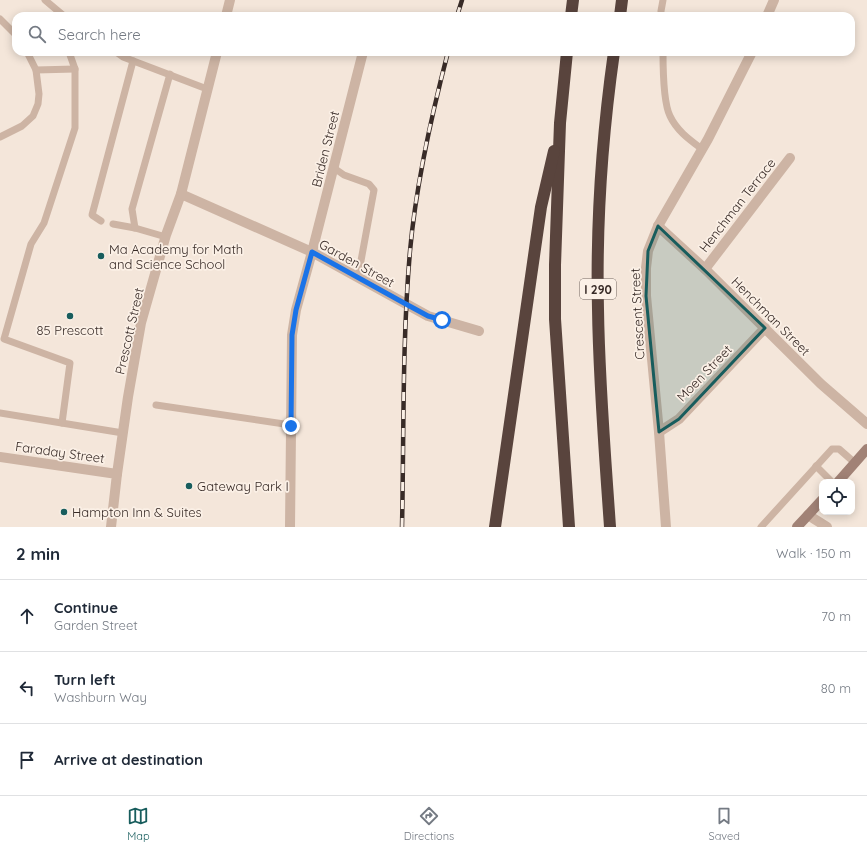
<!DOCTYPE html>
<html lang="en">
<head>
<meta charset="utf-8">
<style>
	body { margin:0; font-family:Quicksand,sans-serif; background:#f6f6f7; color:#1f2937 }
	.controls { position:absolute; right:12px; bottom:12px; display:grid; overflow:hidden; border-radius:8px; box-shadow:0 2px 10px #0003 }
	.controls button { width:36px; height:36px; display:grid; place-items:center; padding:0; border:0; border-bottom:1px solid #e0e1e3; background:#fff; color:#1f2937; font:20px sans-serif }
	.stop { position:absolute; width:12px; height:12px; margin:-9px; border:3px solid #1a73e8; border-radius:50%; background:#fff }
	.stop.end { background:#1a73e8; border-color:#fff; box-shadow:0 1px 4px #0008 }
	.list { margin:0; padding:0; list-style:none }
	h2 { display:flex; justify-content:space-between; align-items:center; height:52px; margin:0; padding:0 16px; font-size:17px }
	h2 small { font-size:13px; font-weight:400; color:#747a83 }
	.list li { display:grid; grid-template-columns:26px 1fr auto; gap:12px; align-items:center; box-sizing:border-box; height:72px; padding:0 16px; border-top:1px solid #e0e1e3 }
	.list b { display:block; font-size:15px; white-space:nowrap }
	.list p { margin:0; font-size:13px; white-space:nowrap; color:#747a83 }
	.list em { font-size:13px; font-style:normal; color:#747a83 }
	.icon { flex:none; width:22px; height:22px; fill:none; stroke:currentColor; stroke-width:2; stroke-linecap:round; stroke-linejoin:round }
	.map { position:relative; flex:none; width:867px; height:527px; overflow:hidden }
	.search { position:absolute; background:#fff; box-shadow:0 2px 10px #0003; left:12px; right:12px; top:12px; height:44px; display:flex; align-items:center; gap:10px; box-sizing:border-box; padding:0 14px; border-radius:12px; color:#747a83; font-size:15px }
	.sheet { height:268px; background:#fff }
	nav { display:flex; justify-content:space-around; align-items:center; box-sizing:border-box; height:56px; border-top:1px solid #e0e1e3; background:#fff; font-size:11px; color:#747a83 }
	nav a { display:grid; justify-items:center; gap:2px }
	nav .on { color:#185d5d }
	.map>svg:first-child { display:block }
</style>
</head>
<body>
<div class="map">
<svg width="867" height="527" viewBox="0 0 867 527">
	<rect width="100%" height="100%" fill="#f4e6da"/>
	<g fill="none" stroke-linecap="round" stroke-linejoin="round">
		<!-- service -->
		<g stroke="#cdb4a4" stroke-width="7">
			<path d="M45 0 64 16"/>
			<path d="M661 16V11L663 0"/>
			<path d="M0 19 16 35"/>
			<path d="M116 52 123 57 207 89"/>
			<path d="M663 52C663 69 663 102 670 116 677 131 690 140 702 149"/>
			<path d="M36 70 75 69"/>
			<path d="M0 137 22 126 33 116 38 104 39 94 36 70 27 52"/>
			<path d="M334 168 344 175 369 184 374 190 358 277"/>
			<path d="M101 221 92 215 133 61"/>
			<path d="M113 224 135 228 166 237"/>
			<path d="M135 228 132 209 170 74"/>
			<path d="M156 405 291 425"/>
			<path d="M0 413 123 433"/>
			<path d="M62 423 70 363 4 339 31 244 44 223 75 128V69L69 52"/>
			<path d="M816 466 832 482"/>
			<path d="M761 527 832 449H839L855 463"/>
		</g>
		<!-- minor -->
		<g stroke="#cdb4a4" stroke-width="10">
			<path d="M226 16 230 0"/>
			<path d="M767 16 774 0"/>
			<path d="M181 194 312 252 428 316 479 331"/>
			<path d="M658 226 705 269 821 384 867 424"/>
			<path d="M705 269 790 158"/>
			<path d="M659 432 679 419 765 328"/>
			<path d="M117 474 128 397 141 323 166 235 181 194 217 52"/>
			<path d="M808 515 827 527"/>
			<path d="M290 527 292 335 296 310 312 252 363 52"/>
			<path d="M666 527 659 432 646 296V268L648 251 658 226 708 139 752 52"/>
		</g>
		<!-- tertiary -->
		<path stroke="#cdb4a4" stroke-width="10" d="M0 457 117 474 111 527"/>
		<!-- secondary -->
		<g stroke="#a18276" stroke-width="10">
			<path d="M838 482 867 449"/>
			<path d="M797 527 822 500"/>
		</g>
		<!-- motorway -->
		<g stroke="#59443d" stroke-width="12">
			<path d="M571 16 573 0"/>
			<path d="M620 16 622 0"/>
			<path d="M567 52 560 123 559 151 555 265V319L569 527"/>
			<path d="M495 527 541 207 554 151"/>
			<path d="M610 527C605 454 599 382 598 309 596 223 602 137 614 52"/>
		</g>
		<defs>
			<g id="rail">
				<path d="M457 16 462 0"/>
				<path d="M402 527C404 435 402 343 410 251 416 184 431 117 448 52"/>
			</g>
		</defs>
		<!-- rail casing -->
		<use href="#rail" stroke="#382b27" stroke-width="4.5"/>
		<!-- rail -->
		<use href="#rail" stroke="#fbf0e6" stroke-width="3" stroke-dasharray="9" stroke-linecap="butt"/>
	</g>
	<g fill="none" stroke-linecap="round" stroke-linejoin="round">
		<!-- route -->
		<path stroke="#1a73e8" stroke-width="5" d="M291 426 292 335 296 310 312 252 404 303 428 316 442 320"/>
	</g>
	<!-- marked area -->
	<path fill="#185d5d" fill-opacity="0.2" stroke="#185d5d" stroke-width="3" stroke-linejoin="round" d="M658 226 765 328 679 419 659 432 646 296 648 251Z"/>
	<!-- markers -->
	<g fill="#185d5d" stroke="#fbf0e6" stroke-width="1.5">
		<circle cx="101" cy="256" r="4"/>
		<circle cx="70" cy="316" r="4"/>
		<circle cx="189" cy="486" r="4"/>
		<circle cx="64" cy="512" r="4"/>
	</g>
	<g text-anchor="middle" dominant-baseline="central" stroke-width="3.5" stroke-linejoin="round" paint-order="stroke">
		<!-- shield labels -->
		<rect fill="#fbf0e6" stroke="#726660" stroke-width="1" x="580" y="279" width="36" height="20" rx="3"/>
		<g font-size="12" font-weight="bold" fill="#382b27">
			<text x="598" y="289">I 290</text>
		</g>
		<!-- street labels -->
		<g font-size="13" fill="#382b27" stroke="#fbf0e6">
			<text transform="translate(325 149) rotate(-76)">Briden Street</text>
			<text transform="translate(737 205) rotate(-52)">Henchman Terrace</text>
			<text transform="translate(357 263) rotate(29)">Garden Street</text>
			<text transform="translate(637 314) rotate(-93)">Crescent Street</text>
			<text transform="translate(771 316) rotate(45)">Henchman Street</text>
			<text transform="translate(129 331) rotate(-77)">Prescott Street</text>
			<text transform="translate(704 373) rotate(-46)">Moen Street</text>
			<text transform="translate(60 452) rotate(8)">Faraday Street</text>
		</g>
		<!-- poi labels -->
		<g font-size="13" fill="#382b27" stroke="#fbf0e6" text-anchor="start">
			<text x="109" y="249">Ma Academy for Math<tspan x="109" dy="15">and Science School</tspan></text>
			<text x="70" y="330" text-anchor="middle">85 Prescott</text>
			<text x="197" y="486">Gateway Park I</text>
			<text x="72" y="512">Hampton Inn &amp; Suites</text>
		</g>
	</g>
</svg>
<div class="controls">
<button><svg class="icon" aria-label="locate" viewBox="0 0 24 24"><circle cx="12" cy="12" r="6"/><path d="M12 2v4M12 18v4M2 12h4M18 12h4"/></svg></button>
</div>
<div class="stop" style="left:442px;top:320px"></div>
<div class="stop end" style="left:291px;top:426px"></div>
<div class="search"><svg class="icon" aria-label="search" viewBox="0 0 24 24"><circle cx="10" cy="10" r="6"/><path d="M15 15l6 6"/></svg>Search here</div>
</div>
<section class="sheet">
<h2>2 min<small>Walk · 150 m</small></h2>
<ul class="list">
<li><svg class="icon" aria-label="ahead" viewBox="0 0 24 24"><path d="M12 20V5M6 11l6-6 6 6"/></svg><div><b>Continue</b><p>Garden Street</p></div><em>70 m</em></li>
<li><svg class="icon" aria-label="left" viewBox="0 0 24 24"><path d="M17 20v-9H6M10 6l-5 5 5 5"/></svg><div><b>Turn left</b><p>Washburn Way</p></div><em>80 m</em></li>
<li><svg class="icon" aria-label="arrive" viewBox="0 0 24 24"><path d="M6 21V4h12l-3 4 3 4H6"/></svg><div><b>Arrive at destination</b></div></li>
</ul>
</section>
<nav>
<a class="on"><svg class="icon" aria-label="map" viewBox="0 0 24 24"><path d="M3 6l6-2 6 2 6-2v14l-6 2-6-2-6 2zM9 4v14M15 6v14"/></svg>Map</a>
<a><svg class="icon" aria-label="directions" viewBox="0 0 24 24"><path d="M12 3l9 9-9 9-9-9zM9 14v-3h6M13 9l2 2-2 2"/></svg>Directions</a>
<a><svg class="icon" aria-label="saved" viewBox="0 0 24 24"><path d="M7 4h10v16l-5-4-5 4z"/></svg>Saved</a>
</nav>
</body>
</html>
